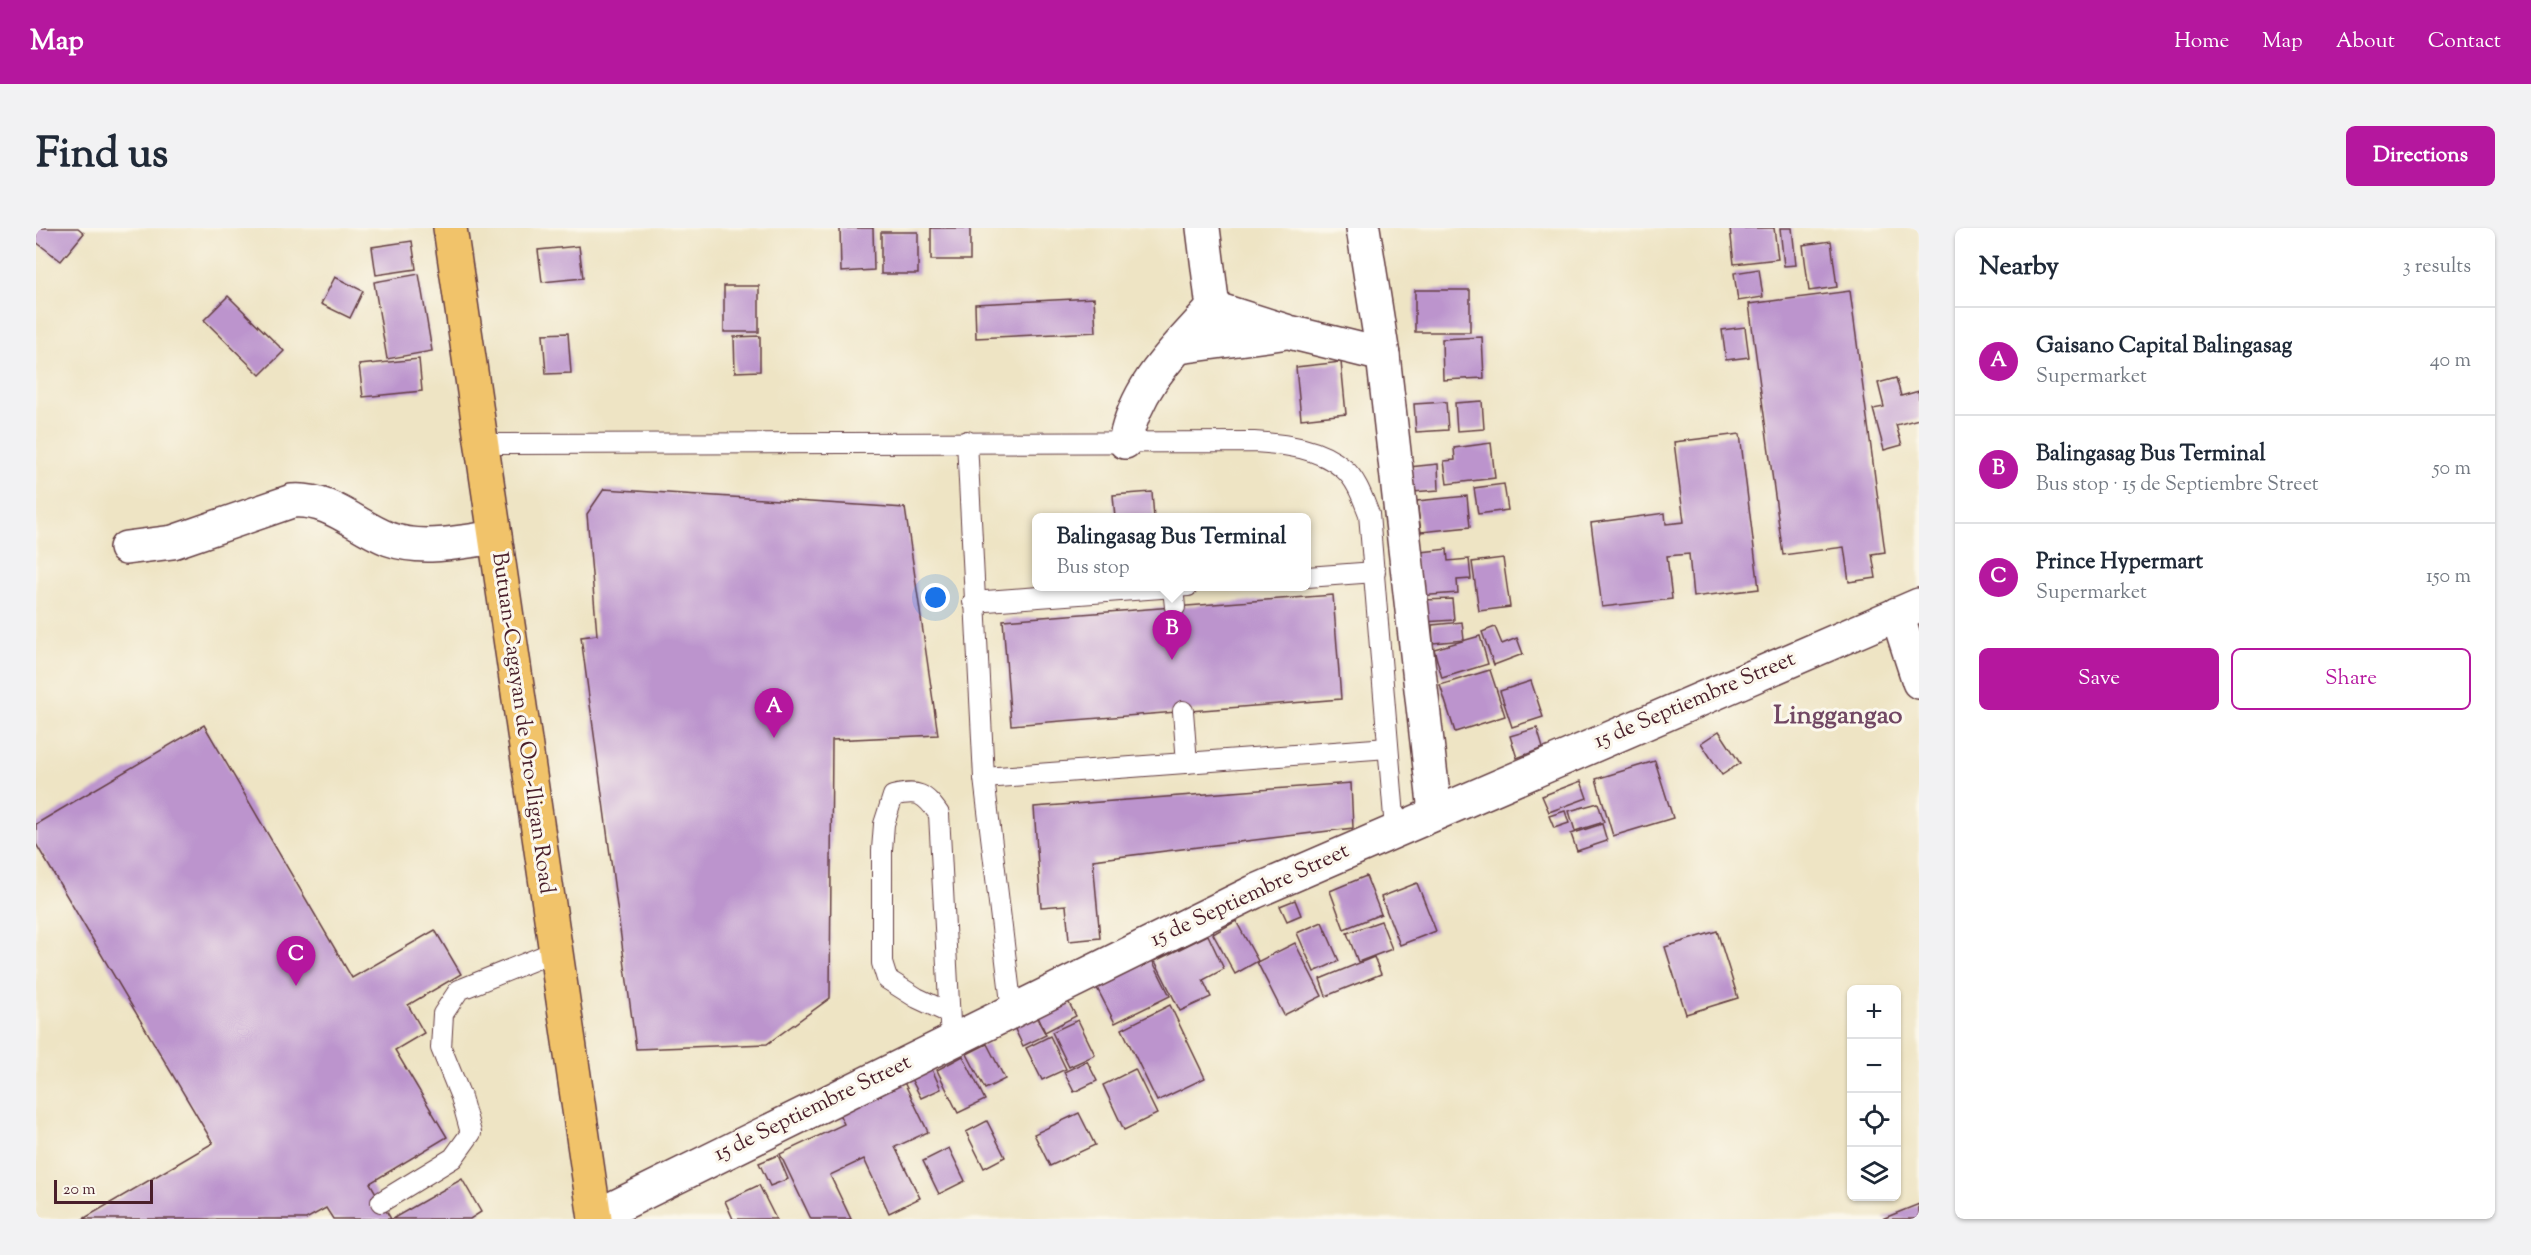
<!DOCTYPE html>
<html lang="en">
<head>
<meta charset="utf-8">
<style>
	body { margin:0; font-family:"Sorts Mill Goudy",serif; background:#f2f2f3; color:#1f2937 }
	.controls { position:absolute; right:18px; bottom:18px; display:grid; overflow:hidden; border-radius:9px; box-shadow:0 2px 4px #0004 }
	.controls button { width:54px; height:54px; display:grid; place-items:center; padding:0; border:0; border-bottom:2px solid #e0e1e3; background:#fff; color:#1f2937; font:30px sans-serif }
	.scale { position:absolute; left:18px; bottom:15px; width:99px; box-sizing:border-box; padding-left:6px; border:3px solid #4a1f2b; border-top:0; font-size:16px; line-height:21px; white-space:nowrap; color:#4a1f2b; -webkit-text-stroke:4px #fbf7ec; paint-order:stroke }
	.you { position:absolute; left:900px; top:370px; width:21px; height:21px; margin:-15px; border:4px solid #fff; border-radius:50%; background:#1a73e8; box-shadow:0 0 0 9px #1a73e833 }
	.badge { display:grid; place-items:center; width:39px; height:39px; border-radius:50%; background:#b5179e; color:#fff; font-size:20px; font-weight:700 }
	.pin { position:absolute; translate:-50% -50px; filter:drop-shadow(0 2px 3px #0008) }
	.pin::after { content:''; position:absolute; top:32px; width:21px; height:18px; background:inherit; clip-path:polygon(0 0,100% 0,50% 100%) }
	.popup { position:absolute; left:996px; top:285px; width:279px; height:78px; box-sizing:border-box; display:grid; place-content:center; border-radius:9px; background:#fff; filter:drop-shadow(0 2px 4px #0005); font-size:20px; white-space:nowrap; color:#747a83 }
	.popup b { font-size:22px; color:#1f2937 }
	.popup::after { content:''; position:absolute; left:50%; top:100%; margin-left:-12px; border:12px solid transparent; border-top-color:#fff }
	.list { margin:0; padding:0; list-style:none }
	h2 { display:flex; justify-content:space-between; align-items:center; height:78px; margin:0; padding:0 24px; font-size:26px }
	h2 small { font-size:20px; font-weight:400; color:#747a83 }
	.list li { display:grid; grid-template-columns:39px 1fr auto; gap:18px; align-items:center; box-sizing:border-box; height:108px; padding:0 24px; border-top:2px solid #e0e1e3 }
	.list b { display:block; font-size:22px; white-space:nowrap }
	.list p { margin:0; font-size:20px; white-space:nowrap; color:#747a83 }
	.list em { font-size:20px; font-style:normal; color:#747a83 }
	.actions { display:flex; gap:12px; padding:18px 24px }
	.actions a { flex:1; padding:14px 0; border:2px solid #b5179e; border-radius:9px; text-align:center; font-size:21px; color:#b5179e }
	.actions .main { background:#b5179e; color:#fff }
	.icon { flex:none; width:33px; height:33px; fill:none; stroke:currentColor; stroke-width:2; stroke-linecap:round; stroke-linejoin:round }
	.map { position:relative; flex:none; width:1883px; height:991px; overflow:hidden; border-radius:9px }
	header { display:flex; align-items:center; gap:36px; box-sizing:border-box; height:84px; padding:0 30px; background:#b5179e; color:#fff }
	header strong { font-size:28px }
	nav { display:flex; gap:33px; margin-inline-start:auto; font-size:21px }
	.intro { display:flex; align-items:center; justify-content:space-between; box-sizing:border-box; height:144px; padding:0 36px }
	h1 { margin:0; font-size:42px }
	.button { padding:15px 27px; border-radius:9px; background:#b5179e; color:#fff; font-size:21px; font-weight:700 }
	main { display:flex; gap:36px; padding:0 36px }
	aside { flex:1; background:#fff; border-radius:9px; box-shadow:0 2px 4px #0004 }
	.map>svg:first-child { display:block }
</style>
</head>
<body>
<header>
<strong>Map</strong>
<nav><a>Home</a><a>Map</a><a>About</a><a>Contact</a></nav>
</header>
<div class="intro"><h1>Find us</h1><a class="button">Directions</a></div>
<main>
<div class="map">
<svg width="1883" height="991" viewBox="0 0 1883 991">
	<rect width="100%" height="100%" fill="#fbf7ec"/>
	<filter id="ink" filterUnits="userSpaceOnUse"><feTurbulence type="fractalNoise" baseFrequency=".0167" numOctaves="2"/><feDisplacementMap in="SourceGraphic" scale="12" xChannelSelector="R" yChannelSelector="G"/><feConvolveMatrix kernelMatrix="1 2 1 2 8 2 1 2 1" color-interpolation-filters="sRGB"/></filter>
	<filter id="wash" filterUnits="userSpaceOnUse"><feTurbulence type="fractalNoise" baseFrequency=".008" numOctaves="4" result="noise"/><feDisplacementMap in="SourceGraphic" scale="24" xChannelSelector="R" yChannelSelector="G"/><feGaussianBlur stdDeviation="1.35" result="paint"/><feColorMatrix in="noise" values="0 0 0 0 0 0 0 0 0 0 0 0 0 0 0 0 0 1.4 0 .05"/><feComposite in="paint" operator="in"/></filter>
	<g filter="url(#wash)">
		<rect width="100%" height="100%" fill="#eee4c4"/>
		<g id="blocks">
			<!-- building -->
			<g fill="#bc94cd">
				<path d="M0 0H42L48 5 25 33 0 14Z"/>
				<path d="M804 0H837L838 42 805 44Z"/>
				<rect x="895" y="0" width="39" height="32"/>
				<path d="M1694 0H1738L1742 31 1698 36Z"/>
				<path d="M1744 0H1756L1760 37 1748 38Z"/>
				<rect x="845" y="4" width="37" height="42"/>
				<path d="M376 13 380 41 340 47 336 19Z"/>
				<path d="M1795 13 1801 59 1773 63 1767 17Z"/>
				<path d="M543 18 547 50 506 54 502 22Z"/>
				<path d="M1723 41 1727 69 1702 73 1698 45Z"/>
				<path d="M383 46 396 123 351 131 338 54Z"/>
				<path d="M299 49 327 63 314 90 285 76Z"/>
				<rect x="688" y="58" width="35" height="46"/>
				<rect x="1379" y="62" width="55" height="42"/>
				<path d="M1814 63 1849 324 1836 326 1840 350 1813 354 1808 319 1747 327 1713 76Z"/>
				<path d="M192 68 248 123 224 147 168 92Z"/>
				<path d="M1058 70 1060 104 940 110 939 76Z"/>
				<path d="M1709 99 1713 129 1690 132 1686 102Z"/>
				<path d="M532 105 535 145 510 146 507 106Z"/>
				<path d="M724 108V143L699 144 698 109Z"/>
				<path d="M1446 109 1448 150 1407 152 1406 111Z"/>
				<path d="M383 131 386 163 327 169 323 137Z"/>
				<path d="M1305 134 1310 186 1265 191 1260 139Z"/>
				<path d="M1860 150 1865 168 1883 163V191L1860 197 1866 217 1848 222 1837 181 1848 179 1842 155Z"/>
				<path d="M1446 173 1448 201 1421 203 1419 175Z"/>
				<path d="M1410 174 1412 202 1380 204 1378 176Z"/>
				<path d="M1704 206 1723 361 1657 369 1653 326 1631 328 1636 371 1566 379 1555 295 1629 285 1630 296 1648 294 1638 214Z"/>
				<path d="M1455 215 1459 250 1411 256 1408 233 1419 232 1418 220Z"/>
				<path d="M1402 236 1403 262 1376 264 1373 239Z"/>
				<path d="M1468 256 1472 282 1442 286 1438 260Z"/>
				<path d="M568 261 869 280 902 507 796 512 794 770 731 816 600 821 545 409 561 407 551 286Z"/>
				<path d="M1116 264 1118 290H1079L1077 267Z"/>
				<path d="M1431 268 1434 299 1385 304 1381 273Z"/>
				<path d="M1411 321 1412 333 1433 331 1435 351 1421 352 1422 365 1382 368 1377 325Z"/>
				<path d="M1467 330 1474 379 1443 383 1436 334Z"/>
				<path d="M1297 367 1305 471 975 497 967 392Z"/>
				<path d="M1416 371 1418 392 1388 394 1387 372Z"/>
				<path d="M1426 394 1428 412 1397 415 1396 397Z"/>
				<path d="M1459 399 1466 416 1481 410 1487 426 1458 437 1446 404Z"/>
				<path d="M1444 408 1452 436 1406 450 1398 421Z"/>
				<path d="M1454 442 1469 488 1419 504 1404 457Z"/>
				<path d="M1495 453 1507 489 1476 499 1464 463Z"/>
				<path d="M168 497 316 750 399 702 425 746 372 777 388 805 359 822 411 909 334 955 355 991H297L290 980 270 991H47L177 915 0 616V596Z"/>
				<path d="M1501 500 1507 520 1481 530 1474 508Z"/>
				<path d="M1683 503 1704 535 1686 547 1665 515Z"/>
				<path d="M1619 533 1637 590 1577 608 1560 551Z"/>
				<path d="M1545 553 1551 570 1513 584 1506 568Z"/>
				<path d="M1315 555 1317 600 1057 632 1064 710 1033 713 1030 677 1005 679 998 579Z"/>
				<path d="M1562 575 1568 594 1539 603 1533 583Z"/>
				<path d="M1529 583 1533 595 1518 600 1513 588Z"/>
				<path d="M1566 596 1571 613 1541 623 1535 606Z"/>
				<path d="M1330 648 1345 686 1308 701 1294 663Z"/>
				<path d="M1381 655 1400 703 1364 717 1345 669Z"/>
				<path d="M1259 672 1265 687 1251 693 1244 678Z"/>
				<path d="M1200 693 1222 733 1199 746 1177 706Z"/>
				<path d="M1345 693 1356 721 1322 734 1311 705Z"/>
				<path d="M1286 694 1303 733 1278 744 1261 705Z"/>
				<path d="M1681 703 1702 770 1650 786 1629 719Z"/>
				<path d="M1172 707 1188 741 1167 752 1175 769 1144 783 1119 733Z"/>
				<path d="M1259 715 1286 768 1248 787 1221 734Z"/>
				<path d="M1338 729 1345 746 1290 768 1284 751Z"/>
				<path d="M1115 730 1134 768 1079 795 1060 758Z"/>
				<path d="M1027 764 1040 788 1009 804 997 778Z"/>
				<path d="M1134 777 1169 850 1121 873 1086 801Z"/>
				<path d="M998 785 1010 807 987 818 976 795Z"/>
				<path d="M1042 792 1059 827 1033 839 1016 804Z"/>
				<path d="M1014 808 1030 841 1006 852 990 820Z"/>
				<path d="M951 816 969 851 949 861 931 826Z"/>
				<path d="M927 828 949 872 922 885 901 842Z"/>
				<path d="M892 833 905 861 885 870 871 843Z"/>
				<path d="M1051 833 1061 853 1038 864 1028 844Z"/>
				<path d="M1099 841 1121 886 1088 902 1067 857Z"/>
				<path d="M865 848 892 904 859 919 884 970 853 985 828 931 794 947 815 991H775L744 926 808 896 800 880Z"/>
				<path d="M1043 885 1059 917 1014 938 998 906Z"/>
				<path d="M951 893 969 929 948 940 930 904Z"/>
				<path d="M913 920 929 953 903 966 887 933Z"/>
				<path d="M742 927 752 951 734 958 723 935Z"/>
				<path d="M426 951 445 984 434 991H356Z"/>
				<path d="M723 957 740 991H697L689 973Z"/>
				<path d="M1883 976V991H1846Z"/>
			</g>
		</g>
	</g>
	<g filter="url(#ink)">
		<use href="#blocks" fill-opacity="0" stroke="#633d42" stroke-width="1.5"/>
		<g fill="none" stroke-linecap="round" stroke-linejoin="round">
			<defs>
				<g id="service">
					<path d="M931 213 948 550 976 783"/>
					<path d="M446 216 1218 214C1249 216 1284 220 1308 241 1321 252 1327 271 1333 286L1359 601"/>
					<path d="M1271 349 1339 344"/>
					<path d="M1137 360 1139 379"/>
					<path d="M937 374 1152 358"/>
					<path d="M1147 483 1151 535"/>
					<path d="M948 550 1352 520"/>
					<path d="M913 785 881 770 851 751 846 735V622L848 596 857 568C882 562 888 565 903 586L915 813"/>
					<path d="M345 974 417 930 435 905 425 869 405 820 407 786 423 762 520 723"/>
				</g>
				<g id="minor">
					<path d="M1167 0 1177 80"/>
					<path d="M1327 0 1347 127 1399 584"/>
					<path d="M1177 80 1253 104 1347 127"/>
					<path d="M1143 119 1245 105"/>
					<path d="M1089 214C1101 155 1139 123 1177 80"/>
					<path d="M90 320 137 314 256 273C295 270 319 298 353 311 386 323 426 314 459 309"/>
					<path d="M1861 386 1883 454"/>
				</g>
				<path id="tertiary" d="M559 989 1218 664 1883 377"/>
				<path id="trunk" d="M414 0 559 991"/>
			</defs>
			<!-- service casing -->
			<use href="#service" stroke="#633d42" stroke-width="22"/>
			<!-- minor casing -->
			<use href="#minor" stroke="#633d42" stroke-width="36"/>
			<!-- tertiary casing -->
			<use href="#tertiary" stroke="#633d42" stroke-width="36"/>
			<!-- trunk casing -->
			<use href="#trunk" stroke="#633d42" stroke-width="36"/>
			<!-- service -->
			<use href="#service" stroke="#fff" stroke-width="20"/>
			<!-- minor -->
			<use href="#minor" stroke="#fff" stroke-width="33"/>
			<!-- tertiary -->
			<use href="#tertiary" stroke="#fff" stroke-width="33"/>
			<!-- trunk -->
			<use href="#trunk" stroke="#f1c36a" stroke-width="33"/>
		</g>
	</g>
	<g text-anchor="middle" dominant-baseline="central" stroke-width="6" stroke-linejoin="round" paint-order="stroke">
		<!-- street labels -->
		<g font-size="22" fill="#4a1f2b" stroke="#fbf7ec">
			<text transform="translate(1659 473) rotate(-23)">15 de Septiembre Street</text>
			<text transform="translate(486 495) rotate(82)">Butuan-Cagayan de Oro-Iligan Road</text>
			<text transform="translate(1214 668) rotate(-25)">15 de Septiembre Street</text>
			<text transform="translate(777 881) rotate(-26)">15 de Septiembre Street</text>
		</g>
		<!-- quarter labels -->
		<g font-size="26" font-weight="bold" fill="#724864" stroke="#fbf7ec">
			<text x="1802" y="488">Linggangao</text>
		</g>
	</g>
</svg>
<div class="controls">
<button>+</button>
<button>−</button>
<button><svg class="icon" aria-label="locate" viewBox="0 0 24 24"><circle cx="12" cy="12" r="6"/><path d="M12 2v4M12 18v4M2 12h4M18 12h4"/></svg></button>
<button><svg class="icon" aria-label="layers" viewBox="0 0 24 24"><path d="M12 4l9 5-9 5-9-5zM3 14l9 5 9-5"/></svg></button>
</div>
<div class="scale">20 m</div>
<div class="you"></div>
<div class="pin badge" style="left:738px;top:510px">A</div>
<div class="pin badge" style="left:1136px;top:432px">B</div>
<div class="popup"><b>Balingasag Bus Terminal</b>Bus stop</div>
<div class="pin badge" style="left:260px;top:758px">C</div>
</div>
<aside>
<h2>Nearby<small>3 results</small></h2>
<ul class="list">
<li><span class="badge">A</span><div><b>Gaisano Capital Balingasag</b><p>Supermarket</p></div><em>40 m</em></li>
<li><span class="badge">B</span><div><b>Balingasag Bus Terminal</b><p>Bus stop · 15 de Septiembre Street</p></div><em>50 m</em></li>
<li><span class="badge">C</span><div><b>Prince Hypermart</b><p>Supermarket</p></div><em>150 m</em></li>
</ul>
<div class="actions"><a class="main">Save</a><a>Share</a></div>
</aside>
</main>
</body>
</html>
